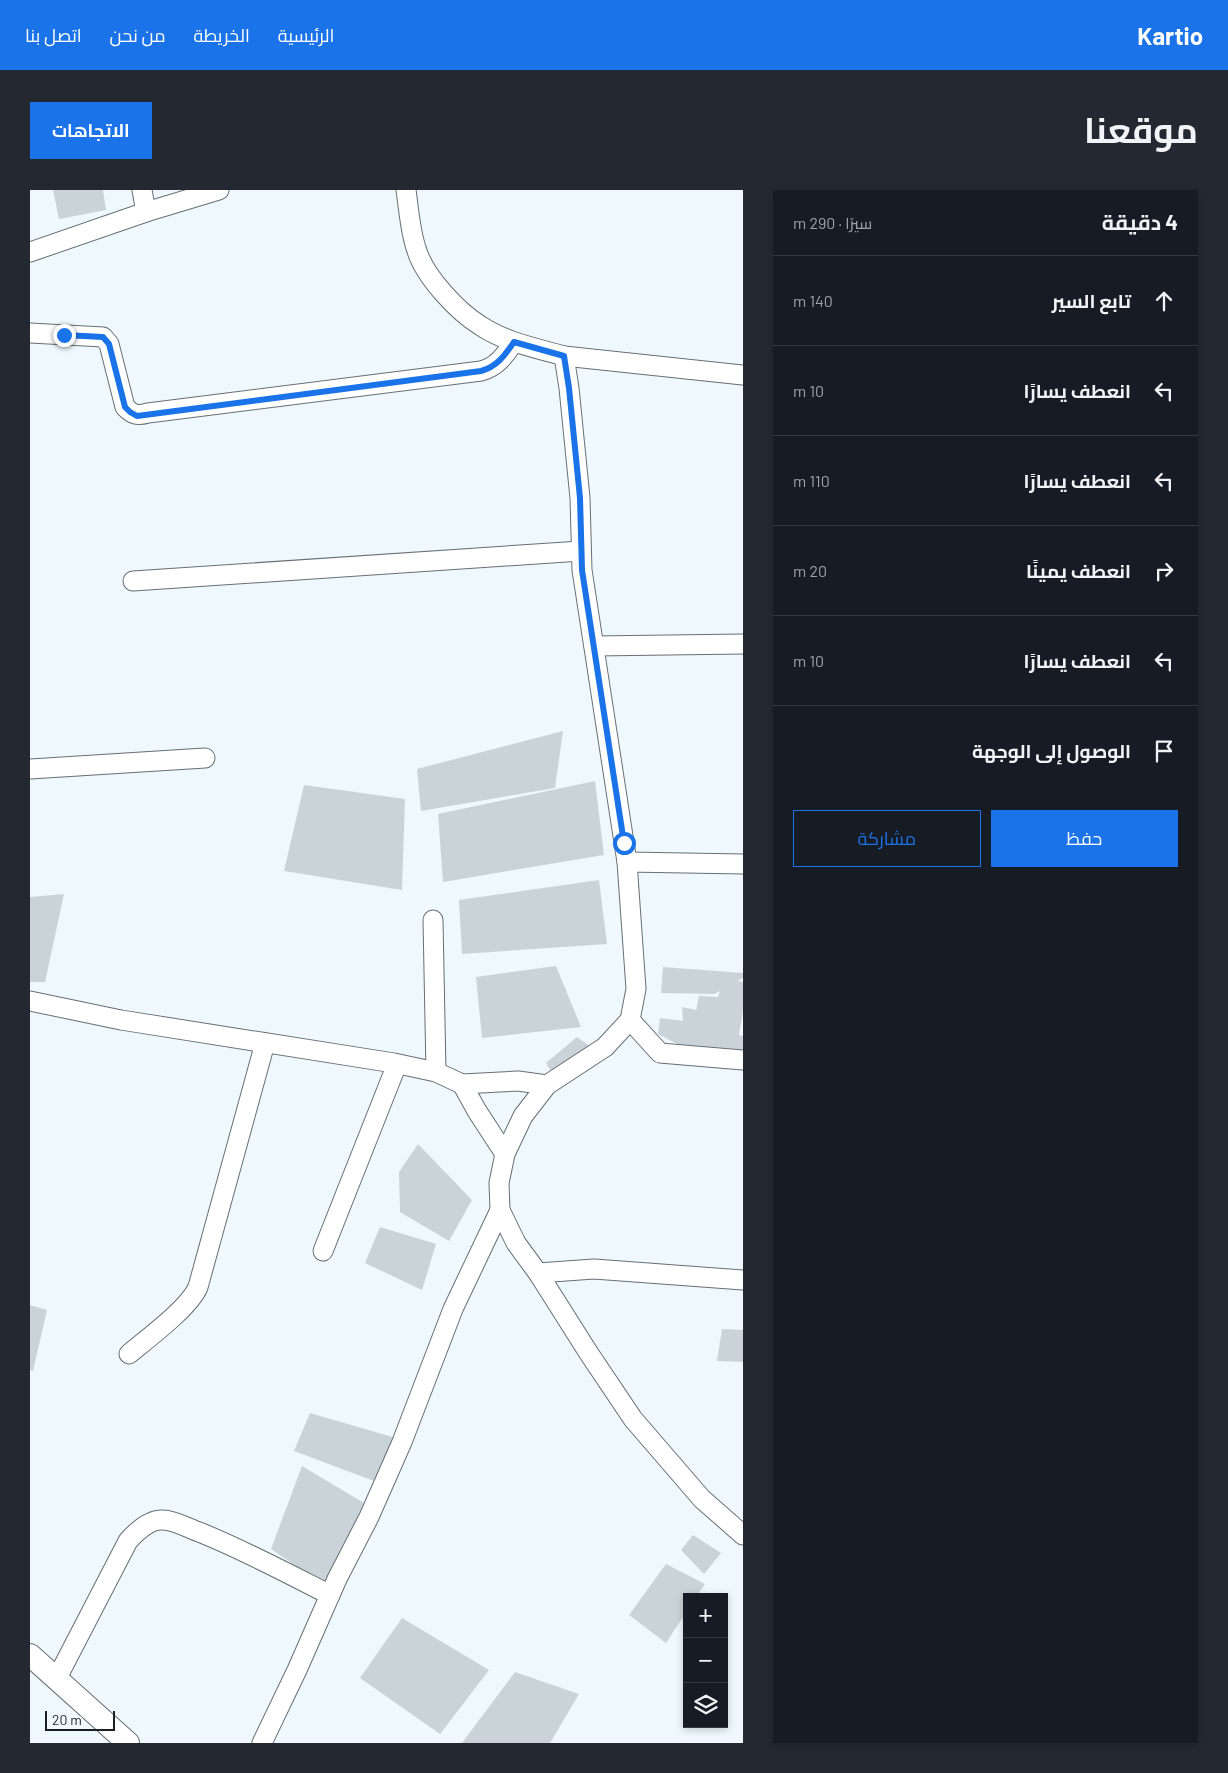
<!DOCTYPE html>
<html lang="ar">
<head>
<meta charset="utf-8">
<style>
	body { margin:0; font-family:Barlow,Cairo,sans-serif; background:#242831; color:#f1f3f6; direction:rtl }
	.controls { position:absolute; right:15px; bottom:15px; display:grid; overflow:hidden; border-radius:0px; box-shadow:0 2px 8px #0003 }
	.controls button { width:45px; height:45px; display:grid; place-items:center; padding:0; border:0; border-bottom:1px solid #363941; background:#171b24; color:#f1f3f6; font:25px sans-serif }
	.scale { position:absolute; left:15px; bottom:12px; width:70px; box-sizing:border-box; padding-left:5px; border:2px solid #1c1f21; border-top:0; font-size:14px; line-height:18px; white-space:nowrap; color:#1c1f21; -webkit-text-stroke:4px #eff9fd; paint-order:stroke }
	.stop { position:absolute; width:15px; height:15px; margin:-11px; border:4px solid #1a73e8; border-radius:50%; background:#fff }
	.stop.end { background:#1a73e8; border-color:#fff; box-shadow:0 1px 5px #0008 }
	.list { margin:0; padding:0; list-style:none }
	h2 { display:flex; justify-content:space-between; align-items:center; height:65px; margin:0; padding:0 20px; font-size:21px }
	h2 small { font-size:16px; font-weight:400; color:#9ea1a6 }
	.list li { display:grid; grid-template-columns:32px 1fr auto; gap:15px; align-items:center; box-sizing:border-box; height:90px; padding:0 20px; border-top:1px solid #363941 }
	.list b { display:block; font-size:19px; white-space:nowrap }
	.list em { font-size:16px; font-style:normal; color:#9ea1a6 }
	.actions { display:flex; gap:10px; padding:15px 20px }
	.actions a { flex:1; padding:11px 0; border:1px solid #1a73e8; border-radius:0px; text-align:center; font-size:18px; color:#1a73e8 }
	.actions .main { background:#1a73e8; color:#fff }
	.icon { flex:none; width:28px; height:28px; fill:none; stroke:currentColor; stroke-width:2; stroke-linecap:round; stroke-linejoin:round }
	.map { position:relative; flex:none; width:713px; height:1553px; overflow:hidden; direction:ltr; border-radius:0px }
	header { display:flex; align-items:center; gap:30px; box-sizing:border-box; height:70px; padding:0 25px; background:#1a73e8; color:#fff }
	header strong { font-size:24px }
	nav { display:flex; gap:28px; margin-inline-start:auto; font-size:18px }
	.intro { display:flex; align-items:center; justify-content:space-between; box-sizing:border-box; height:120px; padding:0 30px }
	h1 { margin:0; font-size:35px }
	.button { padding:12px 22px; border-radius:0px; background:#1a73e8; color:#fff; font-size:18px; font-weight:700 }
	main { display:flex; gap:30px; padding:0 30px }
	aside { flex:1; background:#171b24; border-radius:0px; box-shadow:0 2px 8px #0003 }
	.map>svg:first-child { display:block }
</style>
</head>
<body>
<header>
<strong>Kartio</strong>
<nav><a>الرئيسية</a><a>الخريطة</a><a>من نحن</a><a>اتصل بنا</a></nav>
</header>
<div class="intro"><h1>موقعنا</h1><a class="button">الاتجاهات</a></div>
<main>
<aside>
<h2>4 دقيقة<small>سيرًا · 290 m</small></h2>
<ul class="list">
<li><svg class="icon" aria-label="ahead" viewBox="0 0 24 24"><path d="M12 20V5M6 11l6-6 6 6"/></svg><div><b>تابع السير</b></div><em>140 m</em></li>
<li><svg class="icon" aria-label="left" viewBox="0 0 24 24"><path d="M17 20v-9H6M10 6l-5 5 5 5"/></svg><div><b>انعطف يسارًا</b></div><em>10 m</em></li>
<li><svg class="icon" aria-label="left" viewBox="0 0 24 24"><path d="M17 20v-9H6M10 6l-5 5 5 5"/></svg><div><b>انعطف يسارًا</b></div><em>110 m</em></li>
<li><svg class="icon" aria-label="right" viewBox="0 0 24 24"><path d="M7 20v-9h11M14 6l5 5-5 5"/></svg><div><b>انعطف يمينًا</b></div><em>20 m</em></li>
<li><svg class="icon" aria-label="left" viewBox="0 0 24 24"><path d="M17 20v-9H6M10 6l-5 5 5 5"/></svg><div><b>انعطف يسارًا</b></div><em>10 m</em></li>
<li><svg class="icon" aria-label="arrive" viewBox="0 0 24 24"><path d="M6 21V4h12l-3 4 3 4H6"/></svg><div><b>الوصول إلى الوجهة</b></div></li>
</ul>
<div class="actions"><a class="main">حفظ</a><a>مشاركة</a></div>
</aside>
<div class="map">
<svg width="713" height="1553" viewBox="0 0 713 1553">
	<rect width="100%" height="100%" fill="#eff9fd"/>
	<!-- building -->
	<g fill="#cad4d8">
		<path d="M23 0H73L76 20 29 29Z"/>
		<path d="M533 541 525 598 391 621 387 579Z"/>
		<path d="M565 591 574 665 413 692 408 624Z"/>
		<path d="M274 595 375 609 372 700 254 681Z"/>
		<path d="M569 690 577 754 432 764 429 710Z"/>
		<path d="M34 704 15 792H0V707Z"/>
		<path d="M526 776 551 837 452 848 446 787Z"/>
		<path d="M633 777 713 783V788L708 791 713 792V821L709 845 713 846V863L651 856 628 844 630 828 653 831 652 817 666 820 669 806 688 807 690 801 684 804 631 803Z"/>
		<path d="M547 847 562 858 523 885 516 873Z"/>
		<path d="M388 954 442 1010 419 1051 370 1022 369 982Z"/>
		<path d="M350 1037 406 1054 392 1100 335 1073Z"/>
		<path d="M0 1115 17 1120 3 1181 0 1180Z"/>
		<path d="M692 1139 713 1140V1172L687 1171Z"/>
		<path d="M280 1223 366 1248 344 1291 264 1261Z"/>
		<path d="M272 1276 334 1313 298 1398 241 1359Z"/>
		<path d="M663 1345 691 1363 674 1384 651 1360Z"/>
		<path d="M636 1374 675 1394 666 1407H657V1421L636 1453 599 1425Z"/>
		<path d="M372 1428 459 1480 410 1544 330 1488Z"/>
		<path d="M485 1482 549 1504 520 1553H432Z"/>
	</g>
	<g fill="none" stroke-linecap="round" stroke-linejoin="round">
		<defs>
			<g id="minor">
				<path d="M112 0 116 22"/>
				<path d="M376 0C379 20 380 42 387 61 395 87 428 122 451 136 475 152 506 158 534 166L539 198 550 308 552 380 597 672"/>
				<path d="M0 62 116 22 189 0"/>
				<path d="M0 143 73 147 79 154 95 217C103 225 107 226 118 223L451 181C467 177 475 165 484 152"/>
				<path d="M534 166 713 185"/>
				<path d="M103 391 551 361"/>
				<path d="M564 456 713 454"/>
				<path d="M0 579 175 568"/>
				<path d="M713 674 597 672 606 799 600 830 575 857 517 895 493 926 475 964 469 993 470 1020 486 1053 508 1083 558 1162 603 1229 672 1309 713 1345"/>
				<path d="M403 730 406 882"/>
				<path d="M0 811 91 830 364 873 406 882 432 894 488 891 517 895"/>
				<path d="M600 830 630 863 713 870"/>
				<path d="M432 894 447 921 475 964"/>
				<path d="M293 1061 367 874"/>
				<path d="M508 1083 564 1079 713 1090"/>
				<path d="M99 1164C118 1148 159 1118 168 1097L235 853"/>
				<path d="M26 1490 98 1351C106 1342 119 1329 133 1330 144 1330 158 1338 169 1342 214 1360 257 1383 300 1405"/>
				<path d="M232 1553 267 1480 307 1389 339 1327 372 1252 423 1119 470 1020"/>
			</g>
			<path id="tertiary" d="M0 1465 98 1553"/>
		</defs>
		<!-- minor casing -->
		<use href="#minor" stroke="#666f73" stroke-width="21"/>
		<!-- tertiary casing -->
		<use href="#tertiary" stroke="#666f73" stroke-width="24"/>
		<!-- minor -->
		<use href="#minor" stroke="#fff" stroke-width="19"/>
		<!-- tertiary -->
		<use href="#tertiary" stroke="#fff" stroke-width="22"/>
	</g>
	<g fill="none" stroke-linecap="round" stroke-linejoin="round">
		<!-- route -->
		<path stroke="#1a73e8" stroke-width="6" d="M34 145 73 147 79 154 95 217 100 222 107 226 451 181C467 177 475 165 484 152L534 166 539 198 550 308 552 380 594 653"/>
	</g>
</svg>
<div class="controls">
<button>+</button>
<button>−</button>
<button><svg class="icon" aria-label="layers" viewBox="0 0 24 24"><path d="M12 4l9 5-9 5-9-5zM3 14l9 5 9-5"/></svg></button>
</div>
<div class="scale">20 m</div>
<div class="stop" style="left:594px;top:653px"></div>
<div class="stop end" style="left:34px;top:145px"></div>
</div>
</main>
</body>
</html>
